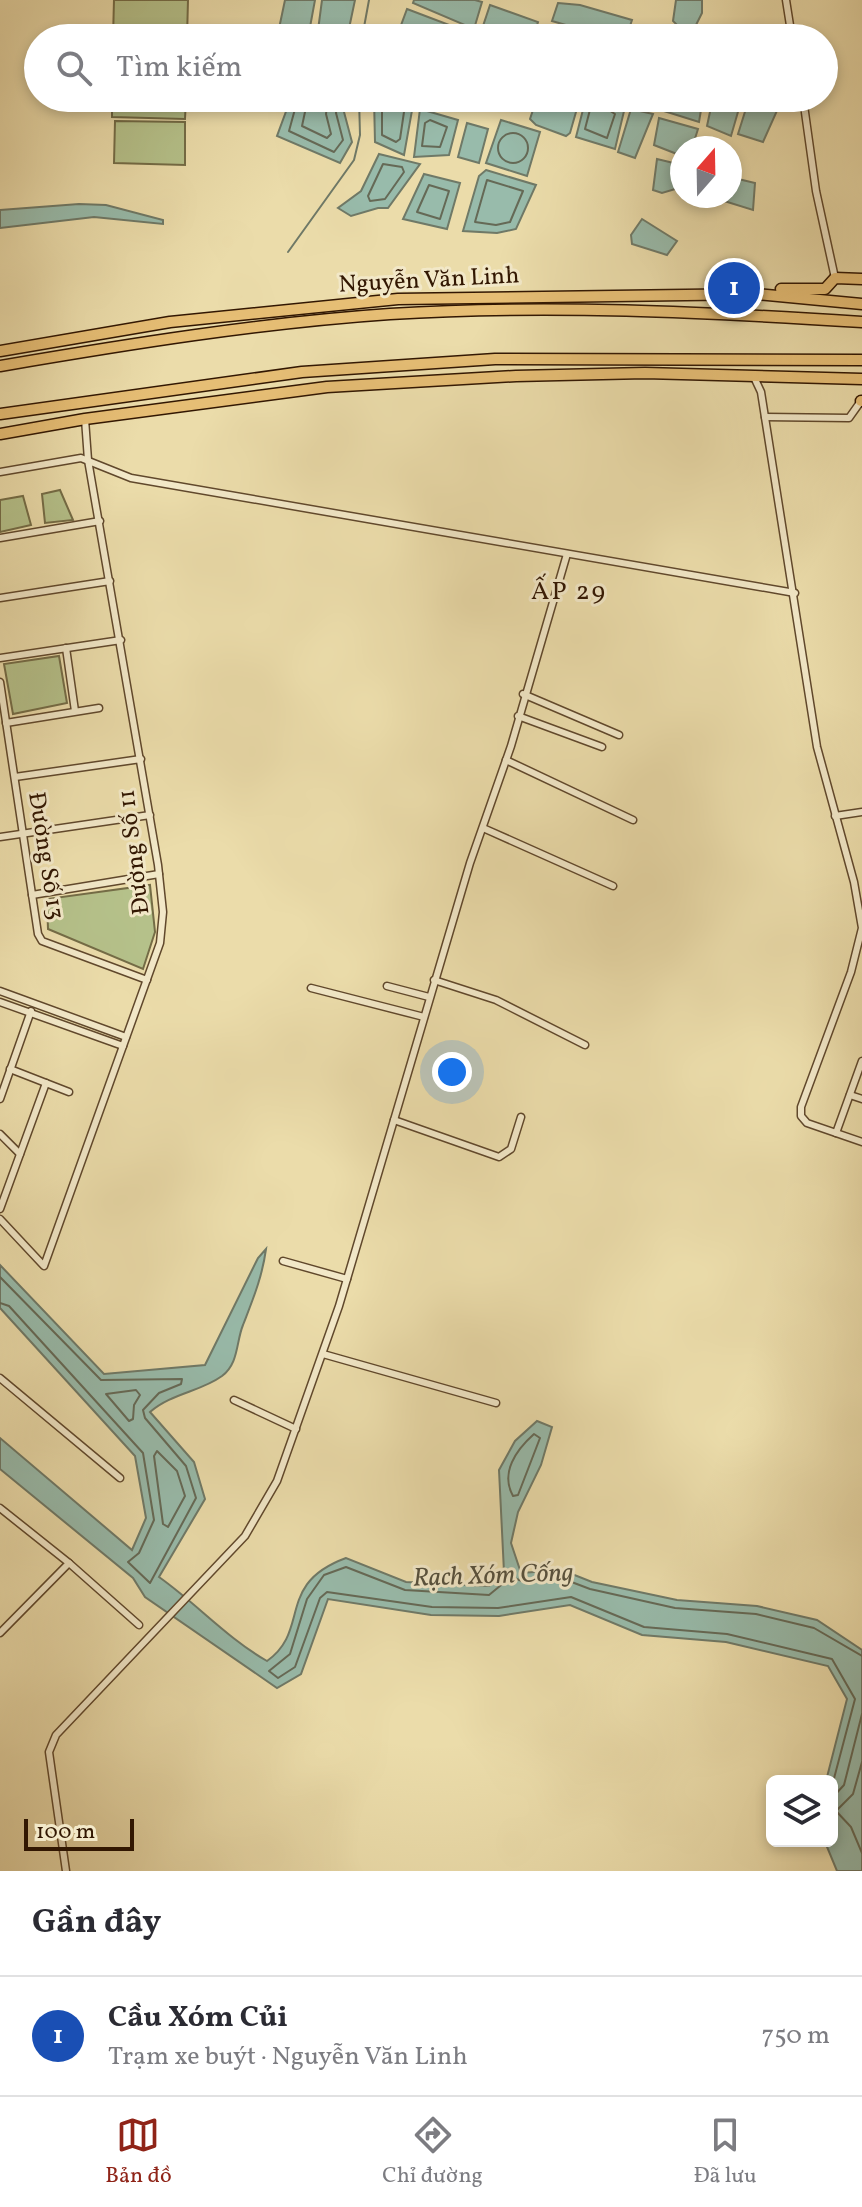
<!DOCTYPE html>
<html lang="vi">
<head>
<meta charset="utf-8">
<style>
	body { margin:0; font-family:Vollkorn,serif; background:#f7f7f7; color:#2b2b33 }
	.controls { position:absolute; right:24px; bottom:24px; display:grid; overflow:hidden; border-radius:12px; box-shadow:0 4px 12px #0003 }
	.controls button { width:72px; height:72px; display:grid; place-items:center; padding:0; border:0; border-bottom:2px solid #e1e1e2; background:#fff; color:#2b2b33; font:40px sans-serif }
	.compass { position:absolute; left:670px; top:136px; width:72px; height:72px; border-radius:50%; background:#fff; box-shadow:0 4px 12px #0003; rotate:20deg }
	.scale { position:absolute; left:24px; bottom:20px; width:110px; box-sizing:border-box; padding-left:8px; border:4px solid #321702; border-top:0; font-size:22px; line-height:28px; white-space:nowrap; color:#321702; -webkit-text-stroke:6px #f2e8c8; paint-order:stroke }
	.you { position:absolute; left:452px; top:1072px; width:28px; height:28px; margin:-20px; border:6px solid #fff; border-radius:50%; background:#1a73e8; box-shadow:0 0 0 12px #1a73e833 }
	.badge { display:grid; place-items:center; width:52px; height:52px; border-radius:50%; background:#8f2418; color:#fff; font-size:26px; font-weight:700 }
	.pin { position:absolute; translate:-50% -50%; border:4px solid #fff; box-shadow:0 2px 8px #0006 }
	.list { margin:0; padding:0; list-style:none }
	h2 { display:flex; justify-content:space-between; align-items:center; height:104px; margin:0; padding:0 32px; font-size:34px }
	h2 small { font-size:26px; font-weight:400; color:#7c7c81 }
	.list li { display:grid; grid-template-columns:52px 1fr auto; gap:24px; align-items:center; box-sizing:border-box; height:120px; padding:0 32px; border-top:2px solid #e1e1e2 }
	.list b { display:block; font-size:30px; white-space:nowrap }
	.list p { margin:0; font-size:26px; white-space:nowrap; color:#7c7c81 }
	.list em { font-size:26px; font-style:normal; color:#7c7c81 }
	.icon { flex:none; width:44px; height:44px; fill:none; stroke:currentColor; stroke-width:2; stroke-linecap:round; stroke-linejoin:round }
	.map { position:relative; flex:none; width:862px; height:1871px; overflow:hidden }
	.search { position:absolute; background:#fff; box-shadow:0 4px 12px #0003; left:24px; right:24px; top:24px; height:88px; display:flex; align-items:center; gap:20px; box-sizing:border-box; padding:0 28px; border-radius:44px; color:#7c7c81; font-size:30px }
	.sheet { height:224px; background:#fff }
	nav { display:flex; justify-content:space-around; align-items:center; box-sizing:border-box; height:112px; border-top:2px solid #e1e1e2; background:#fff; font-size:22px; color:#7c7c81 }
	nav a { display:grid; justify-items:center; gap:4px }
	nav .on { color:#8f2418 }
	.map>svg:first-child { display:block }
</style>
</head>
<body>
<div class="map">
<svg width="862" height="1871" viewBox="0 0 862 1871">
	<rect width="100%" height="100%" fill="#ebdcaa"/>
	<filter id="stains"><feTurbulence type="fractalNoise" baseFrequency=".0025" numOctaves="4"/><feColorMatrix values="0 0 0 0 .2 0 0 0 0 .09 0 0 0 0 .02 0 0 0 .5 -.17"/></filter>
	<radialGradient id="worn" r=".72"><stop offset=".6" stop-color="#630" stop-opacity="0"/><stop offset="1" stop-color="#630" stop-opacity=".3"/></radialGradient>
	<!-- green -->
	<g fill="#b5c18a" stroke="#746c46" stroke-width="2">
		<path d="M114 0H188L187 38H113Z"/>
		<path d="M112 98H186L185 119 112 117Z"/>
		<path d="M115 121 185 122V165L114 163Z"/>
		<path d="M60 490 73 520 45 523 42 494Z"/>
		<path d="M23 496 31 525 0 532V500Z"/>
		<path d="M59 656 67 703 13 714 4 664Z"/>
		<path d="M150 885 155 932 143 969 48 929 47 899Z"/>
	</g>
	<!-- water -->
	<g fill="#98bbab" stroke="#6f7967" stroke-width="2">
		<path d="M285 0H315L308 38H277Z"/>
		<path d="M322 0H355L347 38H317Z"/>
		<path d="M414 0H475L482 2 474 29 413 3Z"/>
		<path d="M676 0H702V13L694 29 680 28 673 21Z"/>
		<path d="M558 3 580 5 632 20 626 38H611L552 21Z"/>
		<path d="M490 5 538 22 533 38H479Z"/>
		<path d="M407 9 473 34 471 38H429L400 28Z"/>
		<path d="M291 98H346L344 112 352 142 340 163 277 136Z"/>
		<path d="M374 98H395L413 105 404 155 375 142Z"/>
		<path d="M537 98H580L570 133 566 136 536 125 530 119Z"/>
		<path d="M586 98H600L625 107 615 149 576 137Z"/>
		<path d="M667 98H703L699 122 664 111Z"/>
		<path d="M713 98H742L731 136 707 126Z"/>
		<path d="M759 98 780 104 763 142 738 134 749 99Z"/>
		<path d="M420 109 458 120 449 155 414 157Z"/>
		<path d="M631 109 653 114 635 158 618 152Z"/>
		<path d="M659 118 698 129 692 148H682V156L654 145Z"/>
		<path d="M501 120 540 132 527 176 486 163Z"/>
		<path d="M467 123 488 129 479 163 458 157Z"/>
		<path d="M379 154 420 164 388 208H378L351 216 338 208 361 191Z"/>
		<path d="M657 159 682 165V187L662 193 653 190Z"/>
		<path d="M486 170 536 185 516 229 497 233 463 231 479 176Z"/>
		<path d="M424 174 460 183 447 229 403 219Z"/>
		<path d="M730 177 755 183 753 210 708 196H730Z"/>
		<path d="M79 204 106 205 163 220V224L94 217 0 228V210Z"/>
		<path d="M642 219 677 241 667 255 632 244 631 235Z"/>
		<path d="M266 1249C262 1278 253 1299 243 1325 236 1342 239 1363 222 1376 200 1392 172 1393 150 1412L194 1462 205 1499 159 1577C197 1604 227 1638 267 1661 311 1630 275 1584 346 1558L406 1582 489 1586 504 1572 499 1470 515 1441 537 1421 552 1427 541 1465 518 1512 511 1543 521 1573 562 1570 592 1582 677 1600 757 1606 817 1620 862 1650V1871H837L825 1842 832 1841V1781H826L847 1699 828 1666 726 1642 642 1635 570 1605 499 1616 431 1615 328 1599 301 1674 277 1688 145 1597 133 1578 0 1469V1438L132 1550 146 1518 135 1456 0 1308V1265L104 1374 205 1365 258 1258Z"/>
	</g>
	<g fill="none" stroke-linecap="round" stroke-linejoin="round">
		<!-- shore -->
		<g stroke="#656956" stroke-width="2">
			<path d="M298 98 289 131 334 152 343 140 336 113 338 98"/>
			<path d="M308 98 302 126 327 138 331 134 326 114 328 98"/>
			<path d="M382 98V135L396 142 400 139 404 112 397 98"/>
			<path d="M593 98 585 129 607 138 615 114 604 107 602 98"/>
			<path d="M430 120 447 127 440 147 422 146 425 123Z"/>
			<circle cx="513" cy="148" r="15"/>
			<path d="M383 164 402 167 404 172 385 199 370 201 368 196Z"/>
			<path d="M487 180 523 191 510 222 496 225 475 222Z"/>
			<path d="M429 185 449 191 440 219 417 212Z"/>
			<path d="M0 1277 101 1380 182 1379 181 1384 159 1393 143 1410 145 1418 186 1466 196 1498 150 1583 128 1562 139 1553 154 1520 143 1453 9 1306 0 1303"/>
			<path d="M136 1390 140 1395 134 1405 133 1419 129 1421 106 1394Z"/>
			<path d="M534 1434 540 1438 518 1495 513 1496C500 1473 516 1450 534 1434Z"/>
			<path d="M157 1451 177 1471 185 1496 168 1527 163 1524 154 1456Z"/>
			<path d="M862 1762 853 1794 836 1811 851 1827 862 1853"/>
			<path d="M832 1786 855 1699 832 1659 727 1634 644 1627 571 1597 498 1608 432 1607 327 1592 320 1598 295 1667 278 1678 269 1671 290 1654 307 1599 324 1575 346 1567 405 1590 489 1595 511 1577 522 1581 561 1578 590 1589 675 1608 756 1614 814 1628 862 1656"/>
			<path d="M832 1798 844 1785 862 1714"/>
		</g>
		<!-- stream -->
		<g stroke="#6f7967" stroke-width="2">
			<path d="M362 38 369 0"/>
			<path d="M288 252 354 160 360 135 359 98"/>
		</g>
		<defs>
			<g id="minor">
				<path d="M786 0 792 38"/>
				<path d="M803 98 816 191 835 278"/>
				<path d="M753 375 761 392 817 747 854 882 862 928 851 972 801 1107V1116L807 1123 862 1142"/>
				<path d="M765 417 849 418 861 401"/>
				<path d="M0 472 81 458 131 478 795 593"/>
				<path d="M0 538 100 521"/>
				<path d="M0 598 110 581"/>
				<path d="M66 648 75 711"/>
				<path d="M0 658 121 640"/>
				<path d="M0 682 38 934 42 941 147 980"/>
				<path d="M523 694 619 735"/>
				<path d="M518 716 602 747"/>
				<path d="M6 723 99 708"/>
				<path d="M506 760 633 820"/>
				<path d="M15 777 141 759"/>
				<path d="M835 816 862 812"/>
				<path d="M483 828 613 886"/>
				<path d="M0 837 150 815"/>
				<path d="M32 895 159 874"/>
				<path d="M434 980 496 1000 585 1045"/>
				<path d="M387 986 429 997"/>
				<path d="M311 988 424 1017"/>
				<path d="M0 991 126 1037"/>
				<path d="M0 1002 123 1046"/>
				<path d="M10 1069 69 1092"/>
				<path d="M850 1095 862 1099"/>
				<path d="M0 1099 31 1011"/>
				<path d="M394 1120 499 1157 511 1149 521 1117"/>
				<path d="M836 1133 862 1061"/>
				<path d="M0 1134 20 1154"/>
				<path d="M0 1209 46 1083"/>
				<path d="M0 1219 44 1266 160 943 163 912 158 865 88 460 85 419"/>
				<path d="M283 1261 347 1279"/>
				<path d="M323 1354 496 1403"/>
				<path d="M0 1378 120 1478"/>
				<path d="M234 1400 296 1429"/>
				<path d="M0 1508 69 1563 0 1633"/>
				<path d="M69 1563 139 1625"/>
				<path d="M66 1871 49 1752 56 1735 245 1536 277 1481 339 1306 470 863 511 746 567 554"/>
			</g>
			<g id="primary">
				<path d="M781 289H825L835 278 862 279"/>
				<path d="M0 351 170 322 398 299 756 294 862 304"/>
				<path d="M861 401H862"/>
				<path d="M0 434 85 419 327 387 516 376 645 373 862 379"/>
			</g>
			<g id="trunk">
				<path d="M0 366C129 344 259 323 390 314 547 304 705 312 862 322"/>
				<path d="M0 414 302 372 495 359 862 360"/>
			</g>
		</defs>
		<!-- minor casing -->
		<use href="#minor" stroke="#60482c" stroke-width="9"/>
		<!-- primary casing -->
		<use href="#primary" stroke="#321702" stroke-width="13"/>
		<!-- trunk casing -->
		<use href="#trunk" stroke="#321702" stroke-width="13"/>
		<!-- minor -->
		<use href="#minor" stroke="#f2e8c8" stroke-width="6"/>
		<!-- primary -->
		<use href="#primary" stroke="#e6be75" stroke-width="10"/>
		<!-- trunk -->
		<use href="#trunk" stroke="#e6be75" stroke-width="10"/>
	</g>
	<g text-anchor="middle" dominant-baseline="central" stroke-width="6" stroke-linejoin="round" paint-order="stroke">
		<!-- street labels -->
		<g font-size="24" fill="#321702" stroke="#f2e8c8">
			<text transform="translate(429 281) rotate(-3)">Nguyễn Văn Linh</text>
			<text transform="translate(135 852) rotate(-97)">Đường Số 11</text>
			<text transform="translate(45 856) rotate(81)">Đường Số 13</text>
		</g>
		<!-- neighbourhood labels -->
		<g font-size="26" letter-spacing="2" fill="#321702" stroke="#f2e8c8">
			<text x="569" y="592">ẤP 29</text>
		</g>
		<!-- water labels -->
		<g font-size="26" font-style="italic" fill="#56503d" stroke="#f2e8c8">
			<text transform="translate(493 1576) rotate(-2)">Rạch Xóm Cống</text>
		</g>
	</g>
	<rect width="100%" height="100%" filter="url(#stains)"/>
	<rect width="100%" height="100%" fill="url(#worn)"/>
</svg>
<div class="controls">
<button><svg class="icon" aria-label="layers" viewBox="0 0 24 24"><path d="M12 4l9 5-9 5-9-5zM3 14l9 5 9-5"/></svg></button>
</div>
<svg class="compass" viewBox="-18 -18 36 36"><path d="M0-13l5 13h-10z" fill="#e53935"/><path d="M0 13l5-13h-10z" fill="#7c7c81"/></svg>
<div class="scale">100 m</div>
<div class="you"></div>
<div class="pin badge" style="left:734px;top:288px;background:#1a4fb4">1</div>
<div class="search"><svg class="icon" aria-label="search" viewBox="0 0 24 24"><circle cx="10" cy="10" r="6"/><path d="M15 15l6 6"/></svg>Tìm kiếm</div>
</div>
<section class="sheet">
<h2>Gần đây<small></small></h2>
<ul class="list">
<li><span class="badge" style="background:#1a4fb4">1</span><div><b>Cầu Xóm Củi</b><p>Trạm xe buýt · Nguyễn Văn Linh</p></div><em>750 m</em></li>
</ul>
</section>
<nav>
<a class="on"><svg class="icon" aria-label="map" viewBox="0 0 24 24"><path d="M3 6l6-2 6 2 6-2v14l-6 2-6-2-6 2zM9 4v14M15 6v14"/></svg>Bản đồ</a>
<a><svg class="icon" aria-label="directions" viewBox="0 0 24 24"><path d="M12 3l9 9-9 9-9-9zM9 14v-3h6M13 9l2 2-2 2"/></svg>Chỉ đường</a>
<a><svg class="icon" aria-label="saved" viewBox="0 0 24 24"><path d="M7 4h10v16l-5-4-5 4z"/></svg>Đã lưu</a>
</nav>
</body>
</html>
